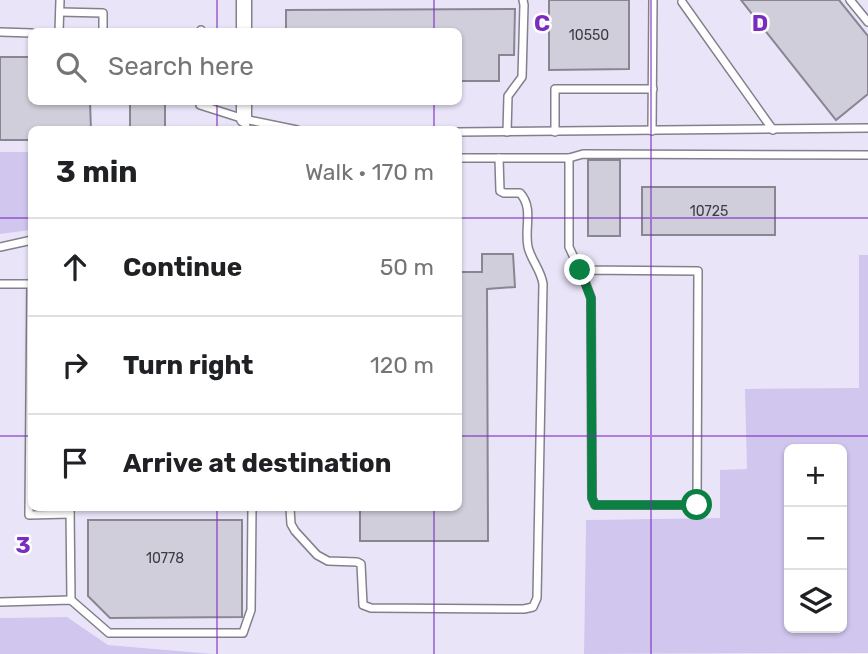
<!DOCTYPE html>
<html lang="en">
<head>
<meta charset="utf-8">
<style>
	body { margin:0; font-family:Rubik,sans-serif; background:#f2f2f2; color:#202124 }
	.controls { position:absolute; right:21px; bottom:21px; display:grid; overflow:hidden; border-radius:10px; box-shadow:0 2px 5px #0004 }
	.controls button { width:63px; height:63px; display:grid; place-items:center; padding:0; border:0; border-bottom:2px solid #e0e0e0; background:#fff; color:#202124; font:35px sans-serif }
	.stop { position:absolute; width:21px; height:21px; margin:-16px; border:5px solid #0b8043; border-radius:50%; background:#fff }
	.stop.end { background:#0b8043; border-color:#fff; box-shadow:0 2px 7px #0008 }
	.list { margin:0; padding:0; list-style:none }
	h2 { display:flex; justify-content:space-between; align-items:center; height:91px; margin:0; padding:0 28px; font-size:30px }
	h2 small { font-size:23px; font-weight:400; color:#757577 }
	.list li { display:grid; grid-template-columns:46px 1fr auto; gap:21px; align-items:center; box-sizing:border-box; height:98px; padding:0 28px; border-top:2px solid #e0e0e0 }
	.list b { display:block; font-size:26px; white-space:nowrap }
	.list em { font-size:23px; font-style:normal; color:#757577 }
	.icon { flex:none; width:38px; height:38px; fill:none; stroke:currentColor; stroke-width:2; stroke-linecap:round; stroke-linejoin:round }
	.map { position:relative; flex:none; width:868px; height:654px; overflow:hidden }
	.search { position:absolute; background:#fff; box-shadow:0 2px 5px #0004; left:28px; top:28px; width:434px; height:77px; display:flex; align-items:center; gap:18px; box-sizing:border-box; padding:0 24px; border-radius:10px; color:#757577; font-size:26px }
	.panel { position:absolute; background:#fff; box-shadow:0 2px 5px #0004; left:28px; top:126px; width:434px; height:385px; border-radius:10px }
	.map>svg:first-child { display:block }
</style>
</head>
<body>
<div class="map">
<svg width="868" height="654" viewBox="0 0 868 654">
	<rect width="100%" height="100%" fill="#f4f0fe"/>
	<!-- built -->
	<path fill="#e9e4f8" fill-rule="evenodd" d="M0 0H868V255H859V389L747 469 720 518 586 520 584 654H214L108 645 67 617 0 618V234L31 230 32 508H458V130H32L31 152H0ZM32 32H458V102H32Z"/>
	<!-- green -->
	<g fill="#d1c6ee" fill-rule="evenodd">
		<path d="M0 152H31V230L0 234Z"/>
		<path d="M859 255H868V653L584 654 586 520 720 518V470L747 469 745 389 859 388ZM842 449V628H789V449Z"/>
		<path d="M67 617 108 645 214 654H0V618Z"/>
	</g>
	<!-- building -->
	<g fill="#d1cedb" stroke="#898692" stroke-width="2">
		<path d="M549 0H629V69L549 70Z"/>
		<path d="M741 0H839L868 36V94L836 120Z"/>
		<path d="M515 9 514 55H499V81H458V32H286V10Z"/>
		<path d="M0 57H32V102H90L91 130H32V140H0Z"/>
		<rect x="130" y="102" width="35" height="28"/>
		<rect x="588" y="160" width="32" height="76"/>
		<rect x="642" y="187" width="133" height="48"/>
		<path d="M482 254H513L515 287 487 289 488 541H360V508H458V272H482Z"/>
		<path d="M88 520H242V617L110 618 88 596Z"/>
	</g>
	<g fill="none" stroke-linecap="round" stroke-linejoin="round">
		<defs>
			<g id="lane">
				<path d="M850 0 868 22"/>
				<path d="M682 2 773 130"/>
				<path d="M60 12 103 13V32"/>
				<path d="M0 32 32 33"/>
				<path d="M59 32 60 0"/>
				<path d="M201 32V30"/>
				<path d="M200 102V105L244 119 297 130"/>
				<path d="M244 119 247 130"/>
				<path d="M652 131 653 0"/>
				<path d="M458 132 868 128"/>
				<path d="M507 132 508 96 522 77 524 5 523 0"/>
				<path d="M555 132V89H653"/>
				<path d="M458 158H569V247L584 279 591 298 592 498 595 505H697L698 271 580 270"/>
				<path d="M569 158 583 154 868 155"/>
				<path d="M0 247 32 240"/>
				<path d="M0 284H32"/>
				<path d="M31 284 29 515 70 514"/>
				<path d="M70 508 71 600"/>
				<path d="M290 508 291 524 295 531 317 555 328 561 357 562 361 564 363 605 371 608 524 609 533 607 537 598 543 284C541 270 531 260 528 247 524 228 534 208 520 193H504L500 191 499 158"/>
				<path d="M0 602 71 600 109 633H243L251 610 252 508"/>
			</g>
			<g id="street">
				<path d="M244 32V0"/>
				<path d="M244 119V102"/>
			</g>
		</defs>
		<!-- lane casing -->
		<use href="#lane" stroke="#83808c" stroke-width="10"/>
		<!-- street casing -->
		<use href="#street" stroke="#83808c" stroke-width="17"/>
		<!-- lane -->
		<use href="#lane" stroke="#fff" stroke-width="7"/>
		<!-- street -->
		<use href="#street" stroke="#fff" stroke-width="14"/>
	</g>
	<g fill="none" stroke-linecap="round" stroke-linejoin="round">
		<!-- route -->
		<path stroke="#0b8043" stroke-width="9" d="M580 270 591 298 592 498 595 505H697"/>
	</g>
	<!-- grid -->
	<path fill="none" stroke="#7b2cbf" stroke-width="2" stroke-opacity="0.55" d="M217 0V32M434 0V32M651 0V654M217 102V130M434 102V130M0 218H32M458 218H868M0 436H32M458 436H868M217 508V654M434 508V654"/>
	<g text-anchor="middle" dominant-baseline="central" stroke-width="5" stroke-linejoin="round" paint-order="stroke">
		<!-- number labels -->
		<g font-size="14" fill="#3e3c43">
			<text x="589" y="35">10550</text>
			<text x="709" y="211">10725</text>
			<text x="165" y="558">10778</text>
		</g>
	</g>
	<g font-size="23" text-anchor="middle" font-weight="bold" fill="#7b2cbf" stroke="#fff" stroke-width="5" stroke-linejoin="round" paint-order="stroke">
		<text x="542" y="31">C</text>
		<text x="760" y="31">D</text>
		<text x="23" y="553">3</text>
	</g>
</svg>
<div class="controls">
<button>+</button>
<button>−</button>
<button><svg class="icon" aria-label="layers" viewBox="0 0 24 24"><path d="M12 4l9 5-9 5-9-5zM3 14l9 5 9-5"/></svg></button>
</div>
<div class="stop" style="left:697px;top:505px"></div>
<div class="stop end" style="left:580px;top:270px"></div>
<div class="search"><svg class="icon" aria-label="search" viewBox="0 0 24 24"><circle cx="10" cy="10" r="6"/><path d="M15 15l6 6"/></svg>Search here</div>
<section class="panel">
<h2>3 min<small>Walk · 170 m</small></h2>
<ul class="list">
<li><svg class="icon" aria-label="ahead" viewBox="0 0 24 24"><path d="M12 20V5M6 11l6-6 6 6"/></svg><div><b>Continue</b></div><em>50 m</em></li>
<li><svg class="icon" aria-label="right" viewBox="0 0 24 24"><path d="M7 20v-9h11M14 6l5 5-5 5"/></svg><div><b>Turn right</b></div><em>120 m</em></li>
<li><svg class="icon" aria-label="arrive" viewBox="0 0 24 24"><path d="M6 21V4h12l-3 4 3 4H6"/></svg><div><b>Arrive at destination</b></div></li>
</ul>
</section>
</div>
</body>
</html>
